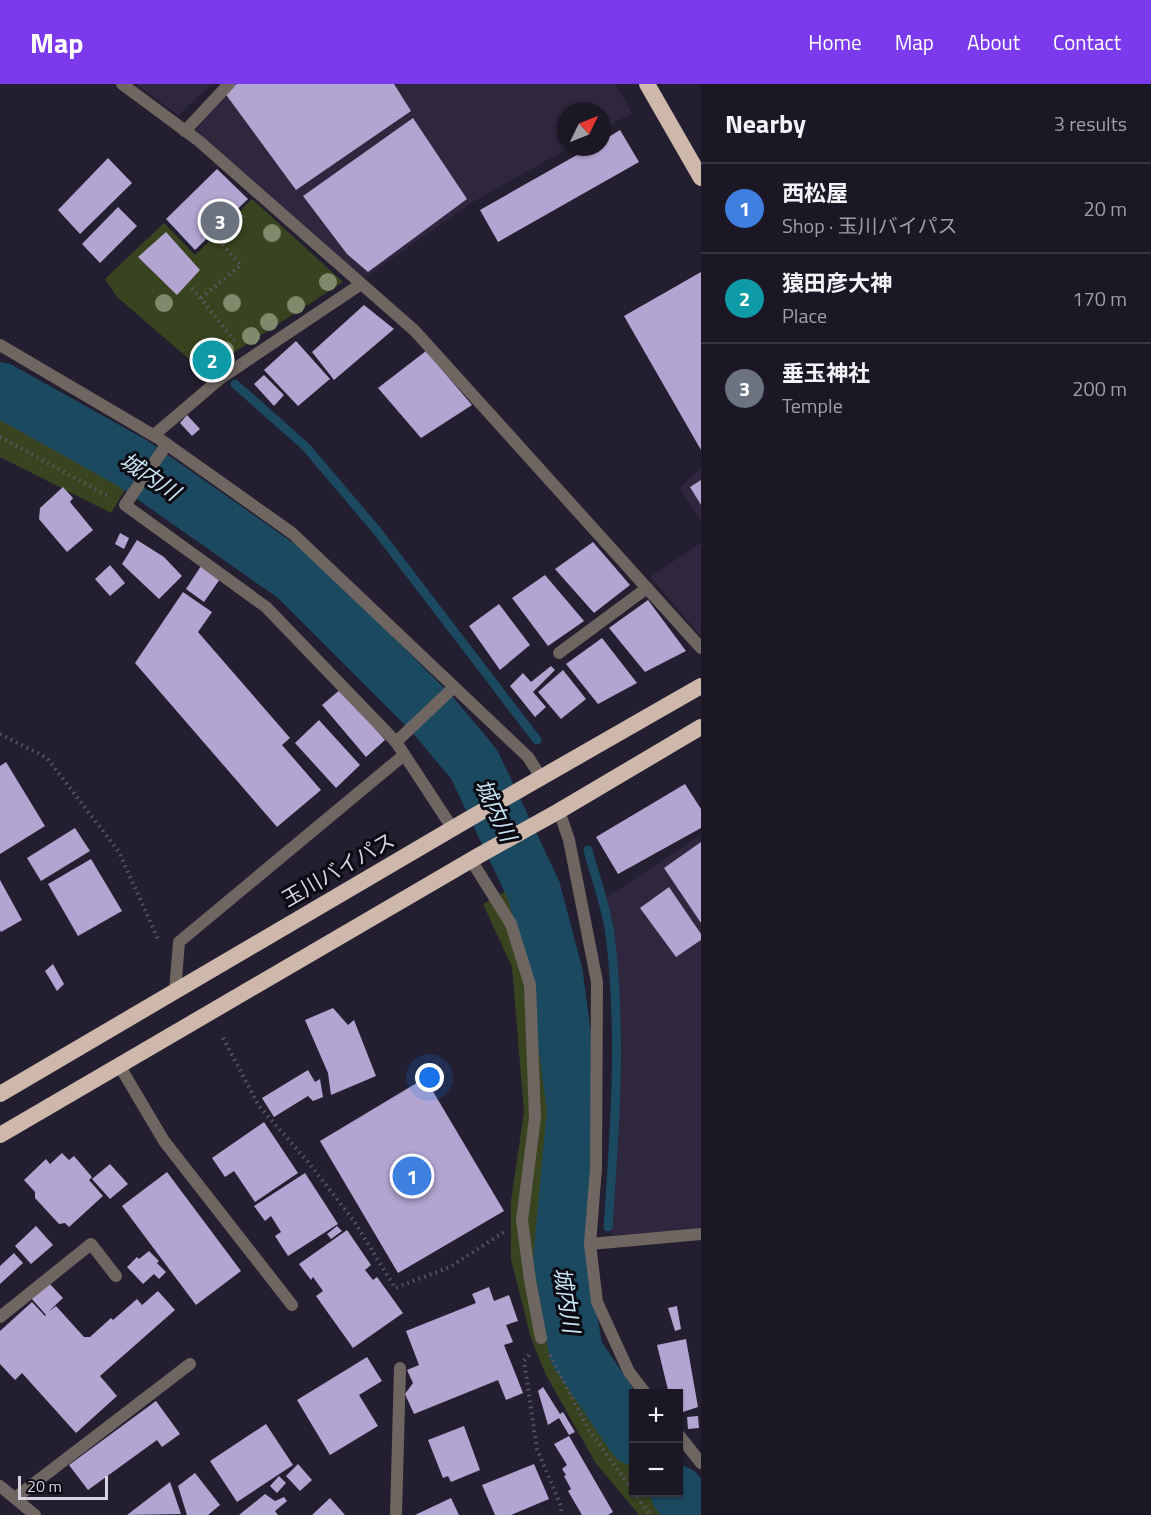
<!DOCTYPE html>
<html lang="en">
<head>
<meta charset="utf-8">
<style>
	body { margin:0; font-family:"Titillium Web","Noto Sans JP",sans-serif; background:#282431; color:#f1f3f6 }
	.controls { position:absolute; right:18px; bottom:18px; display:grid; overflow:hidden; border-radius:0px; box-shadow:0 2px 4px #0004 }
	.controls button { width:54px; height:54px; display:grid; place-items:center; padding:0; border:0; border-bottom:2px solid #393641; background:#1b1724; color:#f1f3f6; font:30px sans-serif }
	.compass { position:absolute; left:557px; top:18px; width:54px; height:54px; border-radius:50%; background:#1b1724; box-shadow:0 2px 4px #0004; rotate:47deg }
	.scale { position:absolute; left:18px; bottom:15px; width:90px; box-sizing:border-box; padding-left:6px; border:3px solid #d6d3df; border-top:0; font-size:16px; line-height:21px; white-space:nowrap; color:#d6d3df; -webkit-text-stroke:4px #0c0a12; paint-order:stroke }
	.you { position:absolute; left:430px; top:994px; width:21px; height:21px; margin:-15px; border:4px solid #fff; border-radius:50%; background:#1a73e8; box-shadow:0 0 0 9px #1a73e833 }
	.badge { display:grid; place-items:center; width:39px; height:39px; border-radius:50%; background:#7c3aed; color:#fff; font-size:20px; font-weight:700 }
	.pin { position:absolute; translate:-50% -50%; border:3px solid #fff; box-shadow:0 2px 6px #0006 }
	.list { margin:0; padding:0; list-style:none }
	h2 { display:flex; justify-content:space-between; align-items:center; height:78px; margin:0; padding:0 24px; font-size:26px }
	h2 small { font-size:20px; font-weight:400; color:#a09fa6 }
	.list li { display:grid; grid-template-columns:39px 1fr auto; gap:18px; align-items:center; box-sizing:border-box; height:90px; padding:0 24px; border-top:2px solid #393641 }
	.list b { display:block; font-size:22px; white-space:nowrap }
	.list p { margin:0; font-size:20px; white-space:nowrap; color:#a09fa6 }
	.list em { font-size:20px; font-style:normal; color:#a09fa6 }
	.map { position:relative; flex:none; width:701px; height:1431px; overflow:hidden }
	header { display:flex; align-items:center; gap:36px; box-sizing:border-box; height:84px; padding:0 30px; background:#7c3aed; color:#fff }
	header strong { font-size:28px }
	nav { display:flex; gap:33px; margin-inline-start:auto; font-size:21px }
	main { display:flex }
	aside { flex:1; background:#1b1724 }
	.map>svg:first-child { display:block }
</style>
</head>
<body>
<header>
<strong>Map</strong>
<nav><a>Home</a><a>Map</a><a>About</a><a>Contact</a></nav>
</header>
<main>
<div class="map">
<svg width="701" height="1431" viewBox="0 0 701 1431">
	<rect width="100%" height="100%" fill="#241f30"/>
	<!-- built -->
	<g fill="#2e273e">
		<path d="M136 0H212L178 31Z"/>
		<path d="M235 0H615L632 29 602 46V27H566V63H571L471 119 363 195 196 46Z"/>
		<path d="M701 384V437L680 404Z"/>
		<path d="M701 459V552L650 493Z"/>
		<path d="M701 751V1145L611 1151 619 915 607 813Z"/>
	</g>
	<!-- green -->
	<g fill="#38441f">
		<path d="M252 115 343 198 204 288 117 213 105 195 164 139 195 171Z"/>
		<path d="M0 326 128 401 111 429 0 373Z"/>
		<path d="M516 802 543 902 557 1034 540 1135 563 1255 606 1337 633 1374 634 1408 660 1409 677 1431H639L595 1378 545 1289 531 1254 511 1175V1117L524 1028 512 883 483 820Z"/>
	</g>
	<g fill="none" stroke-linecap="round" stroke-linejoin="round">
		<!-- stream -->
		<g stroke="#1a4960" stroke-width="9">
			<path d="M235 300 306 363 378 448 537 656"/>
			<path d="M588 766C595 793 606 822 610 850 622 947 615 1045 608 1143"/>
		</g>
		<!-- river -->
		<g stroke="#1a4960" stroke-width="54">
			<path d="M0 305 134 380 295 493 432 630 474 680 534 807 556 891 574 1026 560 1176 576 1268 634 1354"/>
			<path d="M677 1408 695 1431"/>
		</g>
	</g>
	<!-- building -->
	<g fill="#b2a5d1">
		<path d="M237 0H394L411 27 296 106 224 8Z"/>
		<path d="M413 34 467 115 368 188 347 170 303 112Z"/>
		<path d="M620 46 639 78 498 158 480 126 591 63H602V57Z"/>
		<path d="M108 74 132 99 80 150 58 126Z"/>
		<path d="M217 85 248 115 195 166 166 135Z"/>
		<path d="M118 123 137 142 100 179 82 160Z"/>
		<path d="M166 148 200 186 177 211 138 173Z"/>
		<path d="M701 188V366L624 232Z"/>
		<path d="M364 221 394 245 334 296 312 268Z"/>
		<path d="M296 257 330 295 298 322 264 286Z"/>
		<path d="M426 267 472 321 421 354 378 304Z"/>
		<path d="M264 291 284 311 274 322 254 300Z"/>
		<path d="M187 331 200 345 192 352 180 339Z"/>
		<path d="M701 396V421L690 403Z"/>
		<path d="M63 403 73 414 70 418 93 446 67 468 39 435 40 424Z"/>
		<path d="M120 449 129 454 124 465 115 460Z"/>
		<path d="M137 456 164 473 182 492 159 515 122 480Z"/>
		<path d="M593 458 630 501 594 529 555 485Z"/>
		<path d="M110 481 125 499 110 512 95 495Z"/>
		<path d="M201 482 220 495 204 518 186 505Z"/>
		<path d="M545 491 584 537 548 562 512 514Z"/>
		<path d="M183 508 212 528 198 548 290 654 282 661 321 706 277 743 135 579Z"/>
		<path d="M648 516 686 567 645 588 609 544Z"/>
		<path d="M499 520 530 561 500 586 469 542Z"/>
		<path d="M602 554 637 599 598 620 566 580Z"/>
		<path d="M551 582 555 586 533 608 546 623 535 633 510 602 523 589 531 598Z"/>
		<path d="M563 586 586 615 561 635 538 608Z"/>
		<path d="M341 605 385 656 366 673 322 621Z"/>
		<path d="M319 636 360 681 336 704 295 659Z"/>
		<path d="M6 678 45 742 0 770V682Z"/>
		<path d="M685 700 701 725V744L618 790 596 753Z"/>
		<path d="M75 744 90 767 41 797 27 774Z"/>
		<path d="M701 758V839L664 784Z"/>
		<path d="M91 775 122 827 78 852 48 800Z"/>
		<path d="M0 796 22 836 1 848 0 846Z"/>
		<path d="M669 803 701 850V856L676 873 640 824Z"/>
		<path d="M53 880 64 900 57 907 45 887Z"/>
		<path d="M333 924 348 941 354 936 376 992 331 1011 328 989 305 936Z"/>
		<path d="M308 986 315 998 320 995 323 1013 313 1017 308 1012 274 1033 262 1014Z"/>
		<path d="M425 994 504 1127 398 1189 320 1057Z"/>
		<path d="M264 1038 298 1089 255 1118 234 1087 225 1093 212 1074Z"/>
		<path d="M62 1069 69 1076 74 1072 92 1093 89 1096 103 1112 69 1143 65 1139 59 1140 35 1114V1108L24 1096 46 1075 50 1080Z"/>
		<path d="M110 1080 128 1100 110 1115 92 1095Z"/>
		<path d="M167 1088 241 1187 196 1221 122 1122Z"/>
		<path d="M305 1089 338 1140 288 1172 275 1152 281 1148 271 1132 265 1137 254 1122Z"/>
		<path d="M36 1142 53 1161 31 1180 15 1162Z"/>
		<path d="M337 1142 342 1147 331 1155 327 1150Z"/>
		<path d="M347 1146 371 1181 365 1186 373 1196 377 1193 403 1229 353 1264 316 1212 323 1207 313 1193 311 1196 299 1180Z"/>
		<path d="M149 1167 159 1177 157 1179 166 1188 159 1195 154 1190 143 1200 127 1183 137 1173 139 1175Z"/>
		<path d="M14 1169 23 1179 0 1200V1182Z"/>
		<path d="M48 1198 63 1214 48 1228 56 1222 84 1253H90L111 1234 113 1236 137 1215 142 1221 158 1207 175 1226 100 1292 117 1312 76 1349 22 1289 15 1296 0 1280V1247L32 1218 45 1232 46 1231 31 1214Z"/>
		<path d="M489 1203 494 1217 509 1211 518 1237 506 1241 513 1258 504 1261 523 1309 506 1316 498 1296 414 1330 405 1310 413 1299 407 1286 419 1281 406 1247 476 1219 472 1210Z"/>
		<path d="M677 1222 681 1245 675 1247 668 1224Z"/>
		<path d="M686 1255 698 1323 680 1329 678 1326V1310H669L657 1261Z"/>
		<path d="M367 1273 382 1297 359 1311 378 1342 330 1371 297 1316Z"/>
		<path d="M543 1303 560 1330 563 1328 575 1348 569 1351 559 1334 548 1341 538 1307Z"/>
		<path d="M156 1317 180 1350 162 1363 157 1356 88 1406 69 1381Z"/>
		<path d="M698 1332 699 1344 688 1345 687 1333Z"/>
		<path d="M266 1340 293 1381 237 1418 210 1377Z"/>
		<path d="M464 1342 480 1386 451 1398 448 1392 443 1394 428 1356Z"/>
		<path d="M569 1352 613 1428 608 1431H582L568 1407 571 1405 564 1392 566 1391 562 1385 567 1381 554 1360Z"/>
		<path d="M298 1380 312 1396 300 1407 286 1392Z"/>
		<path d="M534 1380 549 1415 511 1431H495L482 1401Z"/>
		<path d="M195 1389 220 1421 208 1431H187L178 1402Z"/>
		<path d="M279 1392 286 1399 277 1409 270 1402Z"/>
		<path d="M170 1398 181 1430 127 1431Z"/>
		<path d="M265 1410 275 1417 284 1413 287 1417 275 1427 278 1431H239Z"/>
		<path d="M330 1414 345 1431H312Z"/>
		<path d="M451 1414 459 1431H415Z"/>
	</g>
	<g fill="none" stroke-linecap="round" stroke-linejoin="round">
		<!-- path -->
		<g stroke="#5d5868" stroke-width="4" stroke-dasharray="1.5 4.5" stroke-linecap="butt">
			<path d="M192 204 236 258"/>
			<path d="M201 214 241 181 218 155 247 129"/>
			<path d="M0 353 108 412"/>
			<path d="M0 650 47 674 119 768 158 855"/>
			<path d="M223 954 259 1022 308 1078 354 1137 395 1204 450 1183 504 1148"/>
			<path d="M529 1271 524 1277 537 1365 561 1422 562 1431"/>
			<path d="M550 1271 589 1346 634 1408"/>
			<path d="M634 1408 650 1431"/>
		</g>
		<!-- service -->
		<path stroke="#706661" stroke-width="12" d="M0 1233 91 1160 116 1192"/>
		<!-- minor -->
		<g stroke="#706661" stroke-width="12">
			<path d="M122 0 199 57 415 247 701 564"/>
			<path d="M185 47 229 0"/>
			<path d="M0 261 158 354 292 449 528 673 542 695"/>
			<path d="M154 351 221 294 361 200"/>
			<path d="M167 360 125 421 266 523 396 658 453 745"/>
			<path d="M559 569 647 504"/>
			<path d="M396 658 454 603"/>
			<path d="M559 727 569 756 597 898 596 1084 590 1160"/>
			<path d="M471 776 511 840 530 901 535 1034 522 1136 530 1196 541 1254"/>
			<path d="M175 907 179 858 404 671"/>
			<path d="M119 981 164 1057 292 1221"/>
			<path d="M646 1310 629 1288 597 1218 590 1160 701 1150"/>
			<path d="M678 1350 701 1379"/>
			<path d="M0 1402 35 1431"/>
			<path d="M15 1414 190 1280"/>
			<path d="M396 1431 400 1284"/>
		</g>
		<!-- trunk -->
		<g stroke="#ceb8ac" stroke-width="16">
			<path d="M647 0 701 94"/>
			<path d="M0 1010 467 736 701 602"/>
			<path d="M0 1051 478 772 559 727 701 643"/>
		</g>
	</g>
	<!-- trees -->
	<g fill="#7f896b">
		<circle cx="272" cy="149" r="9"/>
		<circle cx="328" cy="198" r="9"/>
		<circle cx="164" cy="219" r="9"/>
		<circle cx="232" cy="219" r="9"/>
		<circle cx="296" cy="221" r="9"/>
		<circle cx="269" cy="238" r="9"/>
		<circle cx="251" cy="252" r="9"/>
		<circle cx="225" cy="266" r="9"/>
	</g>
	<g text-anchor="middle" dominant-baseline="central" stroke-width="6" stroke-linejoin="round" paint-order="stroke">
		<!-- street labels -->
		<g font-size="21" fill="#d6d3df" stroke="#0c0a12">
			<text transform="translate(338 785) rotate(-30)">玉川バイパス</text>
		</g>
		<!-- water labels -->
		<g font-size="22" font-style="italic" fill="#c8e5f5" stroke="#0c0a12">
			<text transform="translate(150 392) rotate(34)">城内川</text>
			<text transform="translate(496 726) rotate(65)">城内川</text>
			<text transform="translate(567 1216) rotate(81)">城内川</text>
		</g>
	</g>
</svg>
<div class="controls">
<button>+</button>
<button>−</button>
</div>
<svg class="compass" viewBox="-18 -18 36 36"><path d="M0-13l5 13h-10z" fill="#e53935"/><path d="M0 13l5-13h-10z" fill="#a09fa6"/></svg>
<div class="scale">20 m</div>
<div class="you"></div>
<div class="pin badge" style="left:412px;top:1092px;background:#3f7fe0">1</div>
<div class="pin badge" style="left:212px;top:276px;background:#0f9aa8">2</div>
<div class="pin badge" style="left:220px;top:137px;background:#6b7280">3</div>
</div>
<aside>
<h2>Nearby<small>3 results</small></h2>
<ul class="list">
<li><span class="badge" style="background:#3f7fe0">1</span><div><b>西松屋</b><p>Shop · 玉川バイパス</p></div><em>20 m</em></li>
<li><span class="badge" style="background:#0f9aa8">2</span><div><b>猿田彦大神</b><p>Place</p></div><em>170 m</em></li>
<li><span class="badge" style="background:#6b7280">3</span><div><b>垂玉神社</b><p>Temple</p></div><em>200 m</em></li>
</ul>
</aside>
</main>
</body>
</html>
